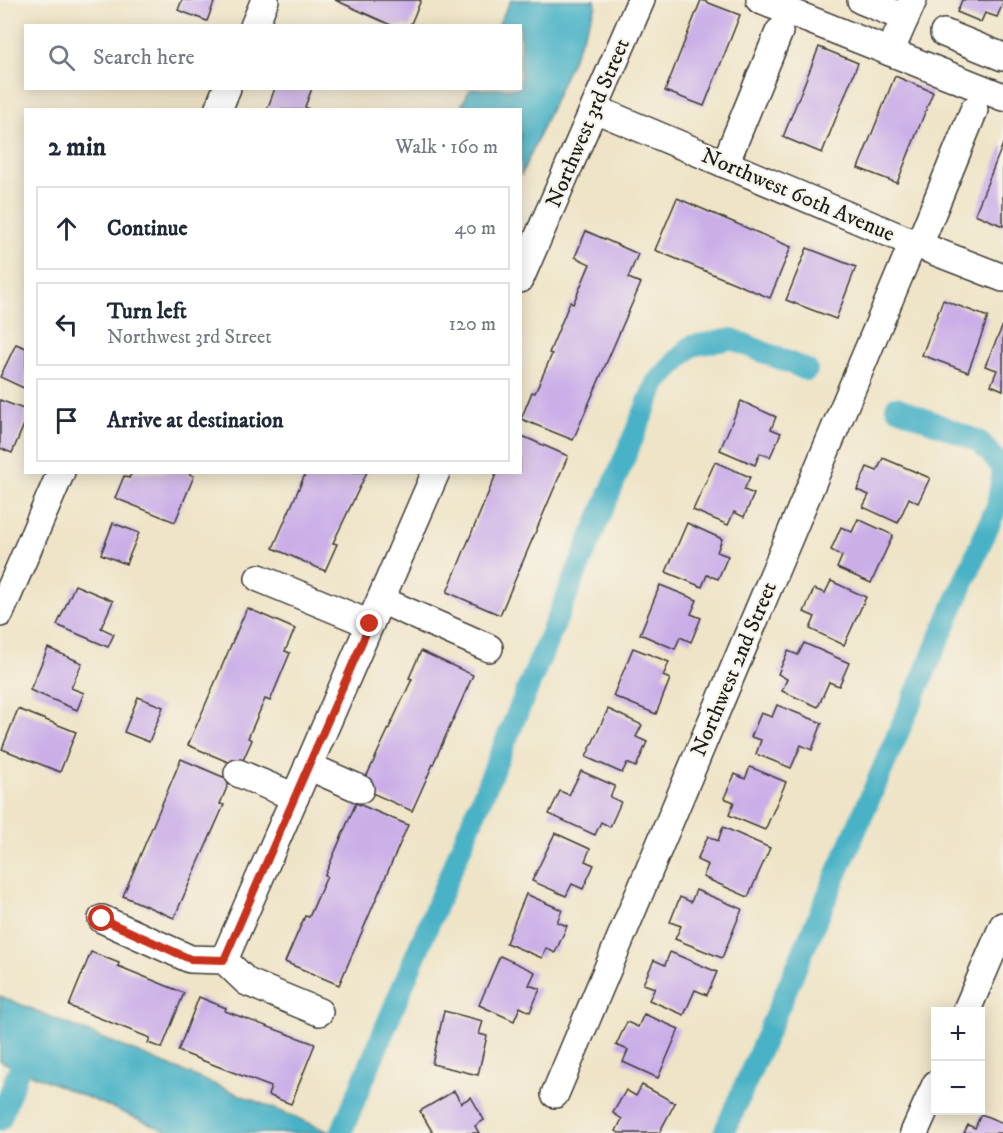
<!DOCTYPE html>
<html lang="en">
<head>
<meta charset="utf-8">
<style>
	body { margin:0; font-family:"IM FELL DW Pica",serif; background:#f2f2f3; color:#1f2937 }
	.controls { position:absolute; right:18px; bottom:18px; display:grid; overflow:hidden; border-radius:0px; box-shadow:0 3px 15px #0003 }
	.controls button { width:54px; height:54px; display:grid; place-items:center; padding:0; border:0; border-bottom:2px solid #e0e1e3; background:#fff; color:#1f2937; font:30px sans-serif }
	.stop { position:absolute; width:18px; height:18px; margin:-14px; border:4px solid #c8321e; border-radius:50%; background:#fff }
	.stop.end { background:#c8321e; border-color:#fff; box-shadow:0 2px 6px #0008 }
	.list { margin:0; padding:0; list-style:none }
	h2 { display:flex; justify-content:space-between; align-items:center; height:78px; margin:0; padding:0 24px; font-size:26px }
	h2 small { font-size:20px; font-weight:400; color:#747a83 }
	.list li { display:grid; grid-template-columns:39px 1fr auto; gap:18px; align-items:center; box-sizing:border-box; height:84px; margin:0 12px 12px; padding:0 12px; border:2px solid #e0e1e3; border-radius:0px }
	.list b { display:block; font-size:22px; white-space:nowrap }
	.list p { margin:0; font-size:20px; white-space:nowrap; color:#747a83 }
	.list em { font-size:20px; font-style:normal; color:#747a83 }
	.icon { flex:none; width:33px; height:33px; fill:none; stroke:currentColor; stroke-width:2; stroke-linecap:round; stroke-linejoin:round }
	.map { position:relative; flex:none; width:1003px; height:1133px; overflow:hidden }
	.search { position:absolute; background:#fff; box-shadow:0 3px 15px #0003; left:24px; top:24px; width:498px; height:66px; display:flex; align-items:center; gap:15px; box-sizing:border-box; padding:0 21px; border-radius:0px; color:#747a83; font-size:22px }
	.panel { position:absolute; background:#fff; box-shadow:0 3px 15px #0003; left:24px; top:108px; width:498px; height:366px; border-radius:0px }
	.map>svg:first-child { display:block }
</style>
</head>
<body>
<div class="map">
<svg width="1003" height="1133" viewBox="0 0 1003 1133">
	<rect width="100%" height="100%" fill="#f7f3e8"/>
	<filter id="ink" filterUnits="userSpaceOnUse"><feTurbulence type="fractalNoise" baseFrequency=".0167" numOctaves="2"/><feDisplacementMap in="SourceGraphic" scale="12" xChannelSelector="R" yChannelSelector="G"/><feConvolveMatrix kernelMatrix="1 2 1 2 8 2 1 2 1" color-interpolation-filters="sRGB"/></filter>
	<filter id="wash" filterUnits="userSpaceOnUse"><feTurbulence type="fractalNoise" baseFrequency=".008" numOctaves="4" result="noise"/><feDisplacementMap in="SourceGraphic" scale="24" xChannelSelector="R" yChannelSelector="G"/><feGaussianBlur stdDeviation="1.35" result="paint"/><feColorMatrix in="noise" values="0 0 0 0 0 0 0 0 0 0 0 0 0 0 0 0 0 1.4 0 .05"/><feComposite in="paint" operator="in"/></filter>
	<g filter="url(#wash)">
		<rect width="100%" height="100%" fill="#efe4c7"/>
		<!-- water -->
		<g fill="#48b2c6" stroke="#326771" stroke-width="1.5">
			<path d="M511 0H595L596 6 521 176 520 110 460 109 470 89 520 88V26L498 25Z"/>
			<path d="M0 996 309 1123 331 1133H172L0 1061Z"/>
		</g>
		<g fill="none" stroke-linecap="round" stroke-linejoin="round">
			<!-- canal -->
			<g stroke="#48b2c6" stroke-width="22">
				<path d="M896 407 980 442 1003 468"/>
				<path d="M0 1120 30 1040"/>
				<path d="M341 1133 656 383 691 346 732 339 807 370"/>
				<path d="M724 1133 997 506 1003 470"/>
			</g>
		</g>
		<g id="blocks">
			<!-- building -->
			<g fill="#caaee8">
				<path d="M182 0H215L207 21 178 10Z"/>
				<path d="M335 0H421L410 26H393Z"/>
				<path d="M701 0 740 15 704 106 665 91Z"/>
				<path d="M962 0H1003V3L997 17 985 13 981 22 957 12Z"/>
				<path d="M819 47 858 63 822 153 783 137Z"/>
				<path d="M895 76 933 92 897 183 858 168Z"/>
				<path d="M275 88H312L305 107 310 110H267Z"/>
				<path d="M1003 144V226L975 214Z"/>
				<path d="M677 198 791 247 770 298 655 250Z"/>
				<path d="M586 231 638 254 628 278 641 283 573 440 521 419 532 392 535 393 552 354 549 353 570 302 573 304 590 264 575 257Z"/>
				<path d="M807 248 856 267 836 319 786 300Z"/>
				<path d="M943 300 988 317 968 372 922 355Z"/>
				<path d="M1003 325V390L991 385 997 370 985 366Z"/>
				<path d="M16 344 26 348V389L0 377Z"/>
				<path d="M0 400 26 410V420L12 453 0 448Z"/>
				<path d="M741 401 776 417 771 429 781 433 770 457 760 453 755 465 720 450Z"/>
				<path d="M520 435 568 456 500 615 447 592 497 472H520Z"/>
				<path d="M883 458 930 478 918 503 909 498 898 523 863 507 869 495 857 490 867 467 877 471Z"/>
				<path d="M715 462 750 477 744 490 754 494 744 517 734 512 728 525 693 510Z"/>
				<path d="M132 472H186L194 476 175 522 115 498 124 476 129 478Z"/>
				<path d="M306 472H367L333 543 337 544 325 571 273 548Z"/>
				<path d="M858 519 893 535 871 583 837 568 842 556 831 550 841 527 852 532Z"/>
				<path d="M113 523 139 533 126 564 101 554Z"/>
				<path d="M687 523 722 539 717 552 728 556 718 579 707 575 702 587 666 572Z"/>
				<path d="M831 581 866 597 844 645 810 629 815 617 804 612 814 589 825 593Z"/>
				<path d="M75 585 113 601 101 628 114 634 108 647 57 625Z"/>
				<path d="M660 585 697 600 691 614 701 618 691 642 680 637 675 649 640 634Z"/>
				<path d="M247 608 295 629 285 651 290 653 270 701 265 699 248 738 252 740 240 767 188 745Z"/>
				<path d="M804 643 849 663 839 686 829 682 818 707 782 691 787 679 778 674 788 651 798 655Z"/>
				<path d="M48 648 82 663 71 688 84 693 77 710 30 690Z"/>
				<path d="M633 648 669 662 663 676 670 679 656 714 613 696Z"/>
				<path d="M421 651 473 675 412 811 361 788 412 679 409 678Z"/>
				<path d="M138 697 163 707 149 742 124 732Z"/>
				<path d="M777 705 822 723 812 750 801 745 791 768 756 754 761 740 751 737 761 713 772 717Z"/>
				<path d="M18 709 76 732 60 772 2 749Z"/>
				<path d="M608 709 642 725 636 737 647 742 636 767 627 763 622 773 586 757Z"/>
				<path d="M181 759 230 780 220 804 224 805 174 918 123 896Z"/>
				<path d="M750 767 786 782 765 830 729 815 734 802 724 798 735 774 745 779Z"/>
				<path d="M581 771 615 786 610 797 621 802 610 827 601 822 595 835 549 814 560 791 569 795Z"/>
				<path d="M356 803 408 825 339 985 285 962 305 916 309 917 327 876 325 875Z"/>
				<path d="M723 827 770 848 748 897 703 877 708 865 697 860 708 836 718 841Z"/>
				<path d="M555 833 590 849 585 861 594 865 583 889 572 884 566 896 532 881Z"/>
				<path d="M696 890 742 909 722 958 675 939 681 926 670 922 680 897 691 902Z"/>
				<path d="M526 894 562 910 557 922 567 926 555 953 546 948 542 958 506 943Z"/>
				<path d="M91 952 119 963 118 966 184 993 162 1048 148 1043 150 1038 69 1006Z"/>
				<path d="M670 952 717 972 707 995 695 990 684 1015 649 1000 655 988 643 984 654 960 665 965Z"/>
				<path d="M500 956 535 972 529 985 540 989 530 1012 520 1007 514 1021 479 1005Z"/>
				<path d="M199 997 226 1008 225 1011 315 1044 291 1104 268 1095 271 1087 178 1051Z"/>
				<path d="M444 1011 483 1021 479 1034 487 1036 478 1075 432 1064Z"/>
				<path d="M644 1014 679 1029 658 1078 623 1062 628 1050 616 1045 627 1022 638 1027Z"/>
				<path d="M642 1085 675 1103 659 1133H619L616 1131 622 1119 613 1113 626 1090 636 1096Z"/>
				<path d="M454 1091 461 1103 471 1097 484 1120 475 1126 479 1133H433L420 1111Z"/>
				<path d="M981 1114 1003 1123V1133H964L968 1125 975 1128Z"/>
			</g>
		</g>
	</g>
	<g filter="url(#ink)">
		<use href="#blocks" fill-opacity="0" stroke="#3c3a36" stroke-width="1.5"/>
		<g fill="none" stroke-linecap="round" stroke-linejoin="round">
			<defs>
				<g id="minor">
					<path d="M760 0 1003 97"/>
					<path d="M861 0 905 18"/>
					<path d="M254 26 265 0"/>
					<path d="M944 33 1003 57"/>
					<path d="M890 52 913 0"/>
					<path d="M595 109 913 243 1003 278"/>
					<path d="M218 110 227 88"/>
					<path d="M725 164 779 32"/>
					<path d="M919 245 974 110"/>
					<path d="M520 279 641 0"/>
					<path d="M259 578 370 624"/>
					<path d="M381 600 489 648"/>
					<path d="M0 613 61 472"/>
					<path d="M308 766 360 789"/>
					<path d="M238 773 295 797"/>
					<path d="M102 919 190 959 224 960 247 982 319 1012"/>
					<path d="M224 960 436 472"/>
					<path d="M966 1012 1003 926"/>
					<path d="M555 1094 913 243"/>
					<path d="M914 1133 936 1084"/>
				</g>
			</defs>
			<!-- minor casing -->
			<use href="#minor" stroke="#3c3a36" stroke-width="30"/>
			<!-- minor -->
			<use href="#minor" stroke="#fff" stroke-width="27"/>
		</g>
	</g>
	<g fill="none" stroke-linecap="round" stroke-linejoin="round" filter="url(#ink)">
		<!-- route -->
		<path stroke="#c8321e" stroke-width="8" d="M102 919 190 959 224 960 370 624"/>
	</g>
	<g text-anchor="middle" dominant-baseline="central" stroke-width="4.5" stroke-linejoin="round" paint-order="stroke">
		<!-- street labels -->
		<g font-size="22" fill="#1c1c1c" stroke="#f7f3e8">
			<text transform="translate(588 123) rotate(-67)">Northwest 3rd Street</text>
			<text transform="translate(798 195) rotate(23)">Northwest 60th Avenue</text>
			<text transform="translate(734 669) rotate(-67)">Northwest 2nd Street</text>
		</g>
	</g>
</svg>
<div class="controls">
<button>+</button>
<button>−</button>
</div>
<div class="stop" style="left:102px;top:919px"></div>
<div class="stop end" style="left:370px;top:624px"></div>
<div class="search"><svg class="icon" aria-label="search" viewBox="0 0 24 24"><circle cx="10" cy="10" r="6"/><path d="M15 15l6 6"/></svg>Search here</div>
<section class="panel">
<h2>2 min<small>Walk · 160 m</small></h2>
<ul class="list">
<li><svg class="icon" aria-label="ahead" viewBox="0 0 24 24"><path d="M12 20V5M6 11l6-6 6 6"/></svg><div><b>Continue</b></div><em>40 m</em></li>
<li><svg class="icon" aria-label="left" viewBox="0 0 24 24"><path d="M17 20v-9H6M10 6l-5 5 5 5"/></svg><div><b>Turn left</b><p>Northwest 3rd Street</p></div><em>120 m</em></li>
<li><svg class="icon" aria-label="arrive" viewBox="0 0 24 24"><path d="M6 21V4h12l-3 4 3 4H6"/></svg><div><b>Arrive at destination</b></div></li>
</ul>
</section>
</div>
</body>
</html>
